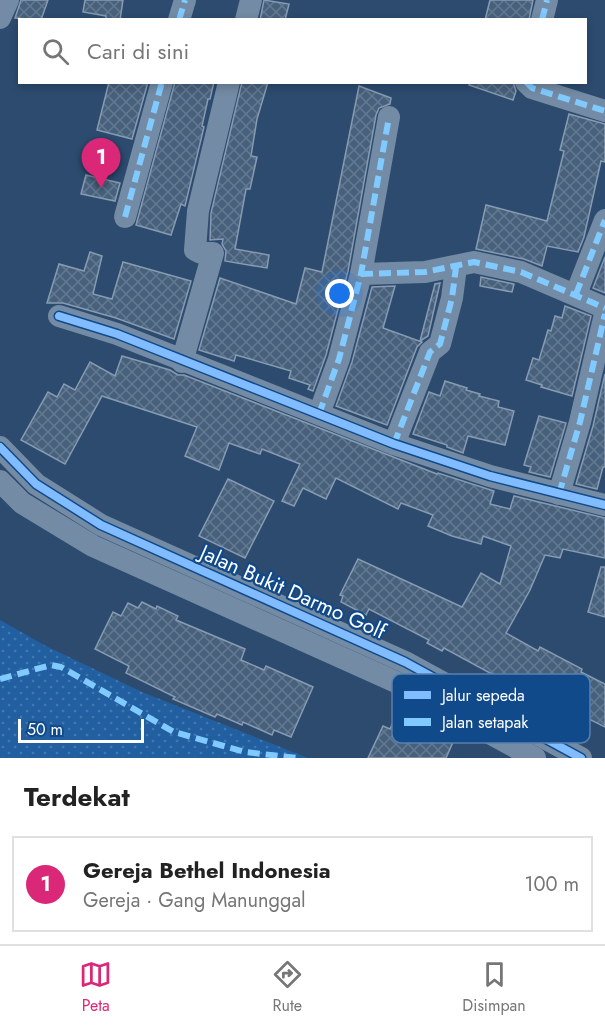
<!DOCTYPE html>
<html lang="id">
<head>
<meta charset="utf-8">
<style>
	body { margin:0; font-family:Jost,sans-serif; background:#f6f6f6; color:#222 }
	.scale { position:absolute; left:18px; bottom:15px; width:126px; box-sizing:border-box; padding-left:6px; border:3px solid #fff; border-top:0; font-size:16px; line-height:21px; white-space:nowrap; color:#fff; -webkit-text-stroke:4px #114a8a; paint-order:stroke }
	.you { position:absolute; left:340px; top:294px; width:21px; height:21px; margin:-15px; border:4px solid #fff; border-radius:50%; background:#1a73e8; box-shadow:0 0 0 9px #1a73e833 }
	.badge { display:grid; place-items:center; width:39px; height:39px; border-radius:50%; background:#db2777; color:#fff; font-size:20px; font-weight:700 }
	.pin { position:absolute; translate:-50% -50px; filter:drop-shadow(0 2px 3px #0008) }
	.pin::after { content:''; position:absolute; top:32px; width:21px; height:18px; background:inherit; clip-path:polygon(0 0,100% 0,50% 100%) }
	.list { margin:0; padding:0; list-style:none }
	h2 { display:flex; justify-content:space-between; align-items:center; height:78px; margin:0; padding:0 24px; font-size:26px }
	h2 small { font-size:20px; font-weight:400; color:#767676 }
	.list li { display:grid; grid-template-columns:39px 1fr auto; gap:18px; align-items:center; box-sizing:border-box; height:96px; margin:0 12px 12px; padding:0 12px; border:2px solid #e0e0e0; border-radius:0px }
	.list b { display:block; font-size:22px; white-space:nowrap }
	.list p { margin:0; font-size:20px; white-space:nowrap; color:#767676 }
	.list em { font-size:20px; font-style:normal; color:#767676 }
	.icon { flex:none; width:33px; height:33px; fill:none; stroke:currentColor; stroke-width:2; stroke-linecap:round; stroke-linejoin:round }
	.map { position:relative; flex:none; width:605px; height:758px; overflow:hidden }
	.search { position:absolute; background:#fff; box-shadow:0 3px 9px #0003; left:18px; right:18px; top:18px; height:66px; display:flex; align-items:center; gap:15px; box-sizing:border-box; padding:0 21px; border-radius:0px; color:#767676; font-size:22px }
	.sheet { height:186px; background:#fff }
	nav { display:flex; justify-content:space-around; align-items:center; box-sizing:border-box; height:84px; border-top:2px solid #e0e0e0; background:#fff; font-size:16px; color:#767676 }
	nav a { display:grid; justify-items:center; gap:3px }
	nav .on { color:#db2777 }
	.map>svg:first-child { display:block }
</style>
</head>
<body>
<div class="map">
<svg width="605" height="758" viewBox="0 0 605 758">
	<defs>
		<pattern id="grass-dots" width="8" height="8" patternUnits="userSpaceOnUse" patternTransform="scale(1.5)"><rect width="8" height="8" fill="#215fa1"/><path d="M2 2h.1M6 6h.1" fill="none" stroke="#4277af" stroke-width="1.8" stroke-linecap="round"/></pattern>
		<pattern id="building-cross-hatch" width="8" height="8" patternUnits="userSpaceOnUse" patternTransform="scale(1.5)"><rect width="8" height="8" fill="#47617d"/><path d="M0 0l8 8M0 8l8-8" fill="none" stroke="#637990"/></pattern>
	</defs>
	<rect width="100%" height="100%" fill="#2c4b6f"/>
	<!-- grass -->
	<path fill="url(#grass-dots)" d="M0 620 46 646 142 692 308 758H0Z"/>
	<!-- building -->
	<g fill="url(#building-cross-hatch)" stroke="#879bb2" stroke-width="1.5">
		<path d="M21 0H48L41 20 15 18Z"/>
		<path d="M85 0H123L120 20H106V16L83 12Z"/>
		<path d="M264 0 289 4 285 20H260Z"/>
		<path d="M490 0H533L529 20H485Z"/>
		<path d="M109 82H148L132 139 97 130Z"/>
		<path d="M175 82H214L210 99H208L202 126 204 127 185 206 181 204 171 235 136 225Z"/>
		<path d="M242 82H268L257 119 251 156 257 157 250 189H246L235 249 269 255 267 268 225 261 226 251 222 244 223 239 210 240 211 213Z"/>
		<path d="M469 82H513L516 91 513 100 469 85Z"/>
		<path d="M359 86 391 98 390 104 379 108 376 115 348 271 326 355 313 391 308 389 310 385 289 378 291 371 236 355 234 361 199 350 220 278 296 304 305 268 322 272Z"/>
		<path d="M569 114 605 124V162L601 161 584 237 578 252 547 246 542 266 524 259 476 249 486 205 547 221 564 151 560 150Z"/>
		<path d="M86 175 120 183 115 201 81 194Z"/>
		<path d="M90 252 102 256 93 294 112 299 123 262 191 281 174 339 116 318 63 303H47L59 264 84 271Z"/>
		<path d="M605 257V293L593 288Z"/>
		<path d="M481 277 514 284 512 292 480 286Z"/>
		<path d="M440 283 428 336 420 341 435 284Z"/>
		<path d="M395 286 383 328 422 342 417 347 387 425 336 406 352 362 372 287Z"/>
		<path d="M565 306 591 316 572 396 541 387 542 385 526 380 533 358 539 360 548 330 551 331 555 316 562 318Z"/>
		<path d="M122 356 170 370 178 375H184L437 474 438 473 494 491 490 504 510 509 514 496 605 518V558L563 549 560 558 545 555 530 590 506 633 538 651 540 647 582 669 581 672 605 684V727L563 706 560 711 444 648 442 651 427 643 429 640 369 609 366 615 341 602 343 596 340 595 358 559 462 607 481 573 500 584 511 546 483 536 481 544 452 536 428 526 433 515 401 503 398 509 336 478 326 499 303 488 294 506 282 501 300 464 262 449 260 454 229 443 219 470 185 456 197 427 102 396 65 464 21 440 48 392 57 397 64 384 75 390 90 362 115 376Z"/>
		<path d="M605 374V467H603L597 489 576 484 593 426Z"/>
		<path d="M445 381 467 388 466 390 480 394 479 396 499 401 498 407 514 411 505 445 468 436 463 453 447 447V445L413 434 429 392 440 396Z"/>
		<path d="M539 416 566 423 550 477 529 472 531 467 524 465Z"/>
		<path d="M228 479 274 501 245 558 199 536Z"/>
		<path d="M601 567H605V617L588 612Z"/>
		<path d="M142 602 156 609 157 606 178 616 176 620 245 649 241 660 264 670 266 666 313 687 291 737 274 730 272 735 243 722 242 725 217 714 215 717 173 699 175 697 126 673 129 666 95 649 113 612 121 616 128 603 138 608Z"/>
		<path d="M423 714 443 723 438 735 453 742 446 758H368L383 726 390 729 396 716 417 726Z"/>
	</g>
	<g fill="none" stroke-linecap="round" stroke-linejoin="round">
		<!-- minor -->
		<g stroke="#738ba4" stroke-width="22">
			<path d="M0 18 8 0"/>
			<path d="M179 20 185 0"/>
			<path d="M246 20 251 0"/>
			<path d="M542 20 547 0"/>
			<path d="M526 82 532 88 605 111"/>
			<path d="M125 217 162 82"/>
			<path d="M361 274 425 272 474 262 521 272 605 308"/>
			<path d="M576 294 605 220"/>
			<path d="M59 316 117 334 394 444 490 476 605 505"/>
			<path d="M182 362 213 253H201L195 250 198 211 229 82"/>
			<path d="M319 414 339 359 361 274 389 117"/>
			<path d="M394 444 430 352 440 344 452 298 456 267"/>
			<path d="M0 447 36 484 101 525 405 662 581 758"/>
			<path d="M0 481 22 503 93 546 396 682 535 758"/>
			<path d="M559 494 580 422 605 314"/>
		</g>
		<!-- quiet -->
		<g stroke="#80caff" stroke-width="6" stroke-dasharray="12 6" stroke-linecap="butt">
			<path d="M179 20 185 0"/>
			<path d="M542 20 547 0"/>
			<path d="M526 82 532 88 605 111"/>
			<path d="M125 217 162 82"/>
			<path d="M361 274 425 272 474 262 521 272 605 308"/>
			<path d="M576 294 605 220"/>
			<path d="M319 414 339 359 361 274 389 117"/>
			<path d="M394 444 430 352 440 344 452 298 456 267"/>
			<path d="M559 494 580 422 605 314"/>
			<path d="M0 679 51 665 61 667 174 732 245 752 297 758"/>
		</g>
		<defs>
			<g id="cycleway">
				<path d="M59 316 117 334 394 444 490 476 605 505"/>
				<path d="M0 447 36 484 101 525 405 662 581 758"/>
			</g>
		</defs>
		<!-- cycleway casing -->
		<use href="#cycleway" stroke="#114a8a" stroke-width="11"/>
		<!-- cycleway -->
		<use href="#cycleway" stroke="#80bcff" stroke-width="8"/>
	</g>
	<g text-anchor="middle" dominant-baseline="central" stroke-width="4.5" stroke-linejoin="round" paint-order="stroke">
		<!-- street labels -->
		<g font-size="21" fill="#fff" stroke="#114a8a">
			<text transform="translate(293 592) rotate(24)">Jalan Bukit Darmo Golf</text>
		</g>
	</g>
	<!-- legend -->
	<rect x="392" y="674" width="198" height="69" rx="9" fill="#114a8a" stroke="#5880ad" stroke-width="1.5"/>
	<rect x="404" y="691" width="27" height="8" fill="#80bcff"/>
	<rect x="404" y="718" width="27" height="8" fill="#80caff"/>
	<g font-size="16" fill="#fff">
		<text x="442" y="701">Jalur sepeda</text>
		<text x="442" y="728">Jalan setapak</text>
	</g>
</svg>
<div class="scale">50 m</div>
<div class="you"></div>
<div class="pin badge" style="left:101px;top:188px">1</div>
<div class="search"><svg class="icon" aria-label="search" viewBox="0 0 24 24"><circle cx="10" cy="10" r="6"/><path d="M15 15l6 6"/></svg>Cari di sini</div>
</div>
<section class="sheet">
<h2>Terdekat<small></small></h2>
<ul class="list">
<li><span class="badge">1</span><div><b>Gereja Bethel Indonesia</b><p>Gereja · Gang Manunggal</p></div><em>100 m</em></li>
</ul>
</section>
<nav>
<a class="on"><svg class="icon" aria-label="map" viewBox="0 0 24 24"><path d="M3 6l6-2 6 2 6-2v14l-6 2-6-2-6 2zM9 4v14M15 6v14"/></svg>Peta</a>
<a><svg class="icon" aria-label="directions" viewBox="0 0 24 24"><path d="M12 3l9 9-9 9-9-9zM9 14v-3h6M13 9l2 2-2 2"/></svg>Rute</a>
<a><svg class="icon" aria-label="saved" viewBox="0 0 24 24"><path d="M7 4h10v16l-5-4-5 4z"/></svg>Disimpan</a>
</nav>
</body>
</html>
